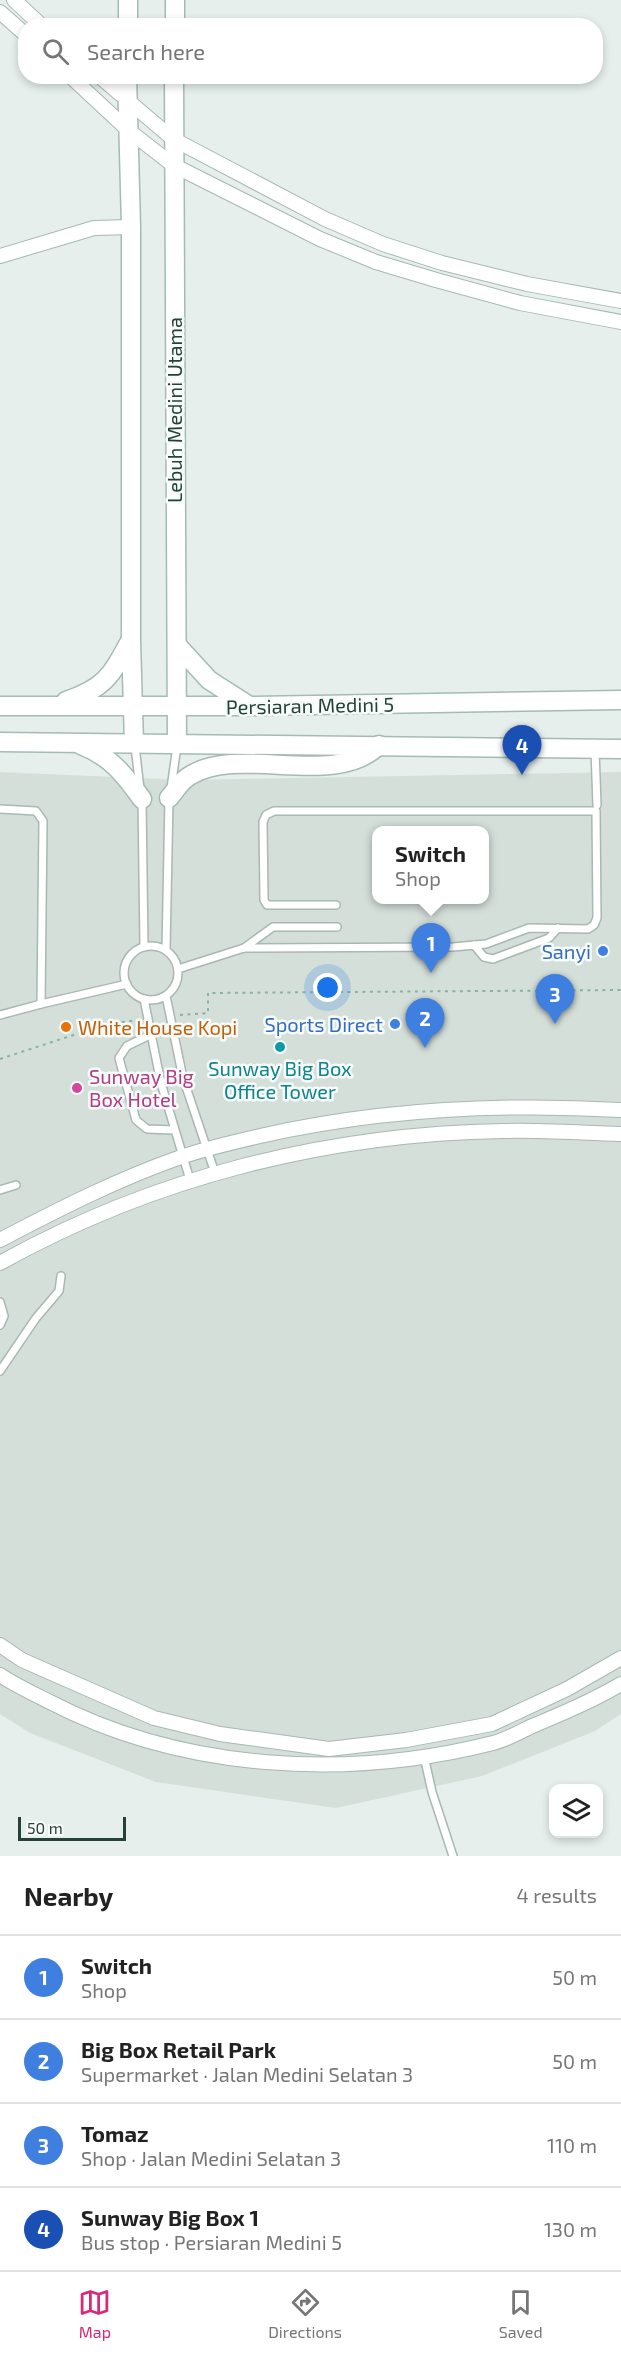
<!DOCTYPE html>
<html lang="en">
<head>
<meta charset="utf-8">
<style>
	body { margin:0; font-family:"Exo 2",sans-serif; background:#f2f2f2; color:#222 }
	.controls { position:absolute; right:18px; bottom:18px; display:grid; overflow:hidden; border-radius:12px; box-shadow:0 3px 9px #0003 }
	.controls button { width:54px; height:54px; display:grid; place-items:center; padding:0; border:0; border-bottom:2px solid #e0e0e0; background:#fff; color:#222; font:30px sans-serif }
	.scale { position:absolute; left:18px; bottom:15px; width:108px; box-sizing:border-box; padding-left:6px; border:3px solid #24423a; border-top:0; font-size:16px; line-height:21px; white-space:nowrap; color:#24423a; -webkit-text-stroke:4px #f7fbf9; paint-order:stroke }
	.you { position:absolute; left:328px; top:988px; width:21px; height:21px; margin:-15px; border:4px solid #fff; border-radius:50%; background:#1a73e8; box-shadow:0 0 0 9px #1a73e833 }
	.badge { display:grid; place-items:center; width:39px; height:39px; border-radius:50%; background:#db2777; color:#fff; font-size:20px; font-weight:700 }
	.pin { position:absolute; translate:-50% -50px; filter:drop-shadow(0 2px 3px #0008) }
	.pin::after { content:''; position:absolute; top:32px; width:21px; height:18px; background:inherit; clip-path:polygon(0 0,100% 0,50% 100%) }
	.popup { position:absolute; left:372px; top:826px; width:117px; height:78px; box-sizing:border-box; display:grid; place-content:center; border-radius:12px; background:#fff; filter:drop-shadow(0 2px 4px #0005); font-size:20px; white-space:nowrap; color:#767676 }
	.popup b { font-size:22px; color:#222 }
	.popup::after { content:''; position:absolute; left:50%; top:100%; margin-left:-12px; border:12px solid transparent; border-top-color:#fff }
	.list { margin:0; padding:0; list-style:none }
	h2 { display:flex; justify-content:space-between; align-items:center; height:78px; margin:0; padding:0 24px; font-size:26px }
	h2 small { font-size:20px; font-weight:400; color:#767676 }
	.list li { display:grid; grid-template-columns:39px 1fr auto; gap:18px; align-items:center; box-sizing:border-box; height:84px; padding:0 24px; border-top:2px solid #e0e0e0 }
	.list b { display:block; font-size:22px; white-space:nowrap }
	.list p { margin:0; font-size:20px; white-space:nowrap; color:#767676 }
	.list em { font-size:20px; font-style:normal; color:#767676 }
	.icon { flex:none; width:33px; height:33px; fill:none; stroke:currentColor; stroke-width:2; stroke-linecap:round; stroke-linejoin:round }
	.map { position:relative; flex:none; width:621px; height:1856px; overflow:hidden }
	.search { position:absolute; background:#fff; box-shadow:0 3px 9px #0003; left:18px; right:18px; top:18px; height:66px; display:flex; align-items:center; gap:15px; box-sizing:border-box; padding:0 21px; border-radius:24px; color:#767676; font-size:22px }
	.sheet { height:414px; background:#fff }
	nav { display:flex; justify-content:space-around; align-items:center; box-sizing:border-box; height:84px; border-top:2px solid #e0e0e0; background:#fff; font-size:16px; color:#767676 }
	nav a { display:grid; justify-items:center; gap:3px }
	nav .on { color:#db2777 }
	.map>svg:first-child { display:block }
</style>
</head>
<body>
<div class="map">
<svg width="621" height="1856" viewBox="0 0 621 1856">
	<rect width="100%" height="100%" fill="#e6efeb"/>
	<!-- built -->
	<path fill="#d4dfda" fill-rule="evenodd" d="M0 772 183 780 621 772V1714L595 1731 482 1776 336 1808 156 1782 30 1733 0 1714ZM377 830H485V900H377Z"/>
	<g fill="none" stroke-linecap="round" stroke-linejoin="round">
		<defs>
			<g id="lane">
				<path d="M135 746 140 789"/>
				<path d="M595 750 597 805"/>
				<path d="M171 788 177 746"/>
				<path d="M142 800 144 947"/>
				<path d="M0 809 36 811 43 821 41 1004 127 984"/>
				<path d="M474 945 484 957 493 959 549 938 558 928"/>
				<circle cx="151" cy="973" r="27"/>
				<path d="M244 948 273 927H337"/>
				<path d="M166 950 169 799"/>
				<path d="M178 969 244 948 453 947 486 944 529 928 588 929 594 925 597 918 596 811H274L266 815 263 822 264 900 267 905H336"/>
				<path d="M166 996 183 1078 215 1173"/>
				<path d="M144 999 161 1083 190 1180"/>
				<path d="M0 1015 41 1004"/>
				<path d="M150 1035 127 1046 119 1058 136 1120 147 1129 174 1130"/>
				<path d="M161 1083 183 1078"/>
				<path d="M0 1190 16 1185"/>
				<path d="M0 1302 4 1316 0 1325"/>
				<path d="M0 1371 36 1318 59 1291 61 1276"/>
				<path d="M424 1756 432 1792 453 1856"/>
			</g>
			<g id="street">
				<path d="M14 0 42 26"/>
				<path d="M0 12 26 35"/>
				<path d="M70 76 128 130 173 165 320 239 376 262 436 280 520 303 621 322"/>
				<path d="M99 76 173 139 325 219 383 244 442 263 527 284 621 301"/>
				<path d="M0 256 94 228 131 227"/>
				<path d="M0 1240C59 1209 118 1179 181 1157 207 1148 234 1142 260 1136 379 1109 499 1103 621 1110"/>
				<path d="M0 1263C154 1177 327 1134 503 1131 542 1130 582 1133 621 1134"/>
				<path d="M0 1645 22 1660 154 1718 220 1734 329 1749 406 1740 492 1724 567 1689 621 1658"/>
				<path d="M0 1675C15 1685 32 1693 48 1701 182 1771 347 1780 493 1743 505 1740 518 1733 530 1727 561 1714 592 1701 621 1684"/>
			</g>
			<g id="secondary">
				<path d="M128 26V0"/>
				<path d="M175 26V0"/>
				<path d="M127 76 131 227V641L134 743"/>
				<path d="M174 76 177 743"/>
				<path d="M177 645 209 680 248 705"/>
				<path d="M66 701C105 688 111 676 130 641"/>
				<path d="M0 706H250L621 700"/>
				<path d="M0 742 621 749"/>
				<path d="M81 745C110 756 124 774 142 799"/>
				<path d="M169 798C176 790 181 780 191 775 241 745 335 789 379 745"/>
			</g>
		</defs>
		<!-- lane casing -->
		<use href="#lane" stroke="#a8b8b2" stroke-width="10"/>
		<!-- street casing -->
		<use href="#street" stroke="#a8b8b2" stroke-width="16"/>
		<!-- secondary casing -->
		<use href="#secondary" stroke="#a4bbb3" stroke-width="21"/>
		<!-- path -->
		<g stroke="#86b3a5" stroke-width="2" stroke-dasharray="3 4.5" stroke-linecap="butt">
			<path d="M180 1015 208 1013V993L621 990"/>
			<path d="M0 1059 107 1024 138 1020"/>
		</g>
		<!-- lane -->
		<use href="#lane" stroke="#fff" stroke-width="7"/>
		<!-- street -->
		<use href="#street" stroke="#fff" stroke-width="14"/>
		<!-- secondary -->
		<use href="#secondary" stroke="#fff" stroke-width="18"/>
	</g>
	<!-- markers -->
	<g fill="#3f7fe0" stroke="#f7fbf9" stroke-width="2">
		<circle cx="603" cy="951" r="6"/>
		<circle cx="395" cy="1024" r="6"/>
	</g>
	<circle fill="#e8710a" stroke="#f7fbf9" stroke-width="2" cx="66" cy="1027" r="6"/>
	<circle fill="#0f9aa8" stroke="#f7fbf9" stroke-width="2" cx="280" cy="1047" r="6"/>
	<circle fill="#d1479c" stroke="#f7fbf9" stroke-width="2" cx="77" cy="1088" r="6"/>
	<g text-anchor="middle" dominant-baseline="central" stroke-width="5" stroke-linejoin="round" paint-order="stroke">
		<!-- street labels -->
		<g font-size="20" fill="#24423a" stroke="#f7fbf9">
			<text transform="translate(174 410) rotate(-90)">Lebuh Medini Utama</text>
			<text transform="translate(310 705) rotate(-1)">Persiaran Medini 5</text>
		</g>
		<!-- shop labels -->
		<g font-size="20" fill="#366cbe" stroke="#f7fbf9" text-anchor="end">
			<text x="591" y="951">Sanyi</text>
			<text x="383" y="1024">Sports Direct</text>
		</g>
		<!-- food labels -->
		<g font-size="20" fill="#c56008" stroke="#f7fbf9" text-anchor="start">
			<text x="78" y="1027">White House Kopi</text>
		</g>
		<!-- culture labels -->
		<g font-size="20" fill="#0d838f" stroke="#f7fbf9">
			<text x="280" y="1068">Sunway Big Box<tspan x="280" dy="23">Office Tower</tspan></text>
		</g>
		<!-- hotel labels -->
		<g font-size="20" fill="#b23c85" stroke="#f7fbf9" text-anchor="start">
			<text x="89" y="1076">Sunway Big<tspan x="89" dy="23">Box Hotel</tspan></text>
		</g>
	</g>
</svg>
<div class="controls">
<button><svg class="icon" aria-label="layers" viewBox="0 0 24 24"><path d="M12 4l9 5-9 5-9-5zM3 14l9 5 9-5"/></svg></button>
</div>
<div class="scale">50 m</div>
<div class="you"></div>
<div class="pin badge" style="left:431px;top:973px;background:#3f7fe0">1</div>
<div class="popup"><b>Switch</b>Shop</div>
<div class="pin badge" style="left:425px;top:1048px;background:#3f7fe0">2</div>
<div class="pin badge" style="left:555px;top:1024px;background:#3f7fe0">3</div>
<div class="pin badge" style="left:522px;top:775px;background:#1a4fb4">4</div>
<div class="search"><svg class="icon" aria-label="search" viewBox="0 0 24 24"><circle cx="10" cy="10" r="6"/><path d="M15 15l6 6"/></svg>Search here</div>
</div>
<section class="sheet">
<h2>Nearby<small>4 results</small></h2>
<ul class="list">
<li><span class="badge" style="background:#3f7fe0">1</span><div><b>Switch</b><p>Shop</p></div><em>50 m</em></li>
<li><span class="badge" style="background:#3f7fe0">2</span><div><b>Big Box Retail Park</b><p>Supermarket · Jalan Medini Selatan 3</p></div><em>50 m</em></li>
<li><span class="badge" style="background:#3f7fe0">3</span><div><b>Tomaz</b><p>Shop · Jalan Medini Selatan 3</p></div><em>110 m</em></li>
<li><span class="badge" style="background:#1a4fb4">4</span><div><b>Sunway Big Box 1</b><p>Bus stop · Persiaran Medini 5</p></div><em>130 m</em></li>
</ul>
</section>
<nav>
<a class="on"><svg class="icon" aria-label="map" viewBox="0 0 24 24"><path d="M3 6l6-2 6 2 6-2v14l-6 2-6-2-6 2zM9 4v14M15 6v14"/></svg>Map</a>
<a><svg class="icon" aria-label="directions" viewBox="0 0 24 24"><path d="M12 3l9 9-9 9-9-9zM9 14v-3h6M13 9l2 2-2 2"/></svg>Directions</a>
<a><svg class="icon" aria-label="saved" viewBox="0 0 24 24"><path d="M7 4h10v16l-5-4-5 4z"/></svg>Saved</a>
</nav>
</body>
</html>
